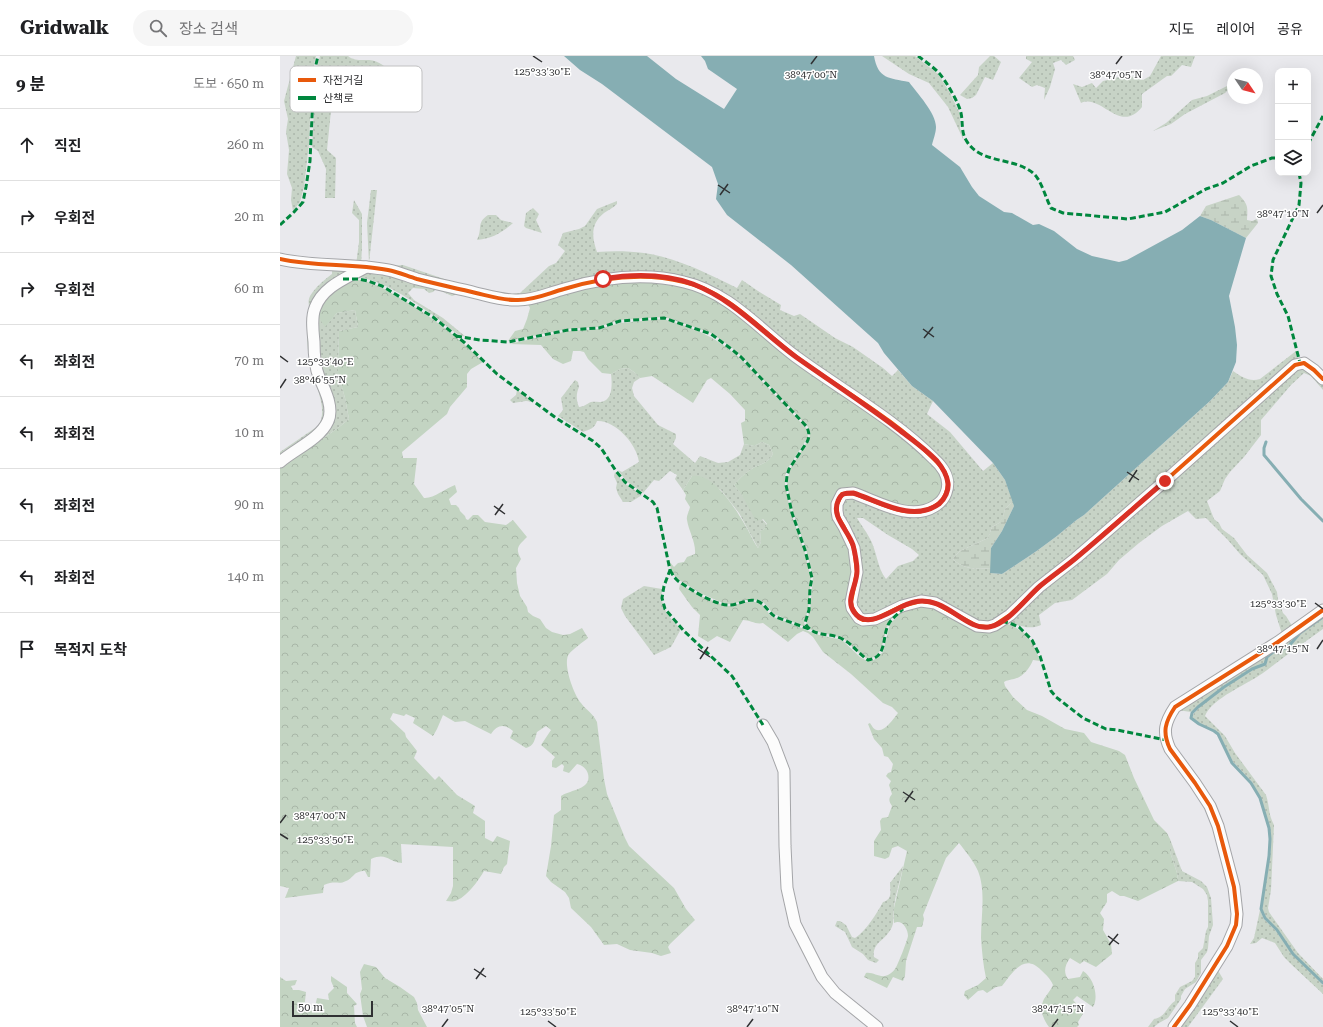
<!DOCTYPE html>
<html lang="ko">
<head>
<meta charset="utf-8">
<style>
	body { margin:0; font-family:"Roboto Serif","Noto Sans KR",serif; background:#f6f6f6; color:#202124 }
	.controls { position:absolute; right:12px; top:12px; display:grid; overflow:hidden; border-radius:8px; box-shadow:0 4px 16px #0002 }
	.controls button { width:36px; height:36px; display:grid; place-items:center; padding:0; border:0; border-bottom:1px solid #e0e0e0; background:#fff; color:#202124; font:20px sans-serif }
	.compass { position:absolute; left:947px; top:12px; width:36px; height:36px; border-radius:50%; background:#fff; box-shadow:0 4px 16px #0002; rotate:125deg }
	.scale { position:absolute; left:12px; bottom:10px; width:81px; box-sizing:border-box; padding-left:4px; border:2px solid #303133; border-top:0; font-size:11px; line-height:14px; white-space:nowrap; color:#303133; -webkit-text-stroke:3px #fff; paint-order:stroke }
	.stop { position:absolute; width:12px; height:12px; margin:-9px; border:3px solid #d93025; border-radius:50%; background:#fff }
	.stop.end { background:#d93025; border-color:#fff; box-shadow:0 1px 4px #0008 }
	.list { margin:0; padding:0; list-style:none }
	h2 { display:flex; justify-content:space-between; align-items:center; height:52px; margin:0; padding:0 16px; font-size:17px }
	h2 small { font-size:13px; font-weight:400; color:#757577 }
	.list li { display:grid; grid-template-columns:26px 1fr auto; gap:12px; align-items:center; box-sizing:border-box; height:72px; padding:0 16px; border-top:1px solid #e0e0e0 }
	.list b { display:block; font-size:15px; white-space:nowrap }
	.list em { font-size:13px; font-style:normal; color:#757577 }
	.icon { flex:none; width:22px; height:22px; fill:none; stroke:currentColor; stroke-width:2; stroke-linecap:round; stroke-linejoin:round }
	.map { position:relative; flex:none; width:1043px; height:971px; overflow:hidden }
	header { display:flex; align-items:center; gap:24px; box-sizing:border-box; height:56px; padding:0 20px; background:#fff; border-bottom:1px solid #e0e0e0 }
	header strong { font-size:19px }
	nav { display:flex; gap:22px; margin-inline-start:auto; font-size:14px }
	.search { width:280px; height:36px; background:#f6f6f6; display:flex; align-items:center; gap:10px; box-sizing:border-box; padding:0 14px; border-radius:22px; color:#757577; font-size:15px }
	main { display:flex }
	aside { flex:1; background:#fff }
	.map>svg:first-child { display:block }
</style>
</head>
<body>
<header>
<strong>Gridwalk</strong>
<div class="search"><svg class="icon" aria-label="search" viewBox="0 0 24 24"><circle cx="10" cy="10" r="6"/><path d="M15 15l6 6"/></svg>장소 검색</div>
<nav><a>지도</a><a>레이어</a><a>공유</a></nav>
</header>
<main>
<aside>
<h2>9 분<small>도보 · 650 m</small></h2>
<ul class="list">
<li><svg class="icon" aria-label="ahead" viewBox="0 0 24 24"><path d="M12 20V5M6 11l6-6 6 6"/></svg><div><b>직진</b></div><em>260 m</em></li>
<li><svg class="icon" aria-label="right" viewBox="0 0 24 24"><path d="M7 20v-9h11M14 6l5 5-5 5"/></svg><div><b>우회전</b></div><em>20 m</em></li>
<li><svg class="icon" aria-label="right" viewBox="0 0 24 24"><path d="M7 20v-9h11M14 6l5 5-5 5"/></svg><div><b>우회전</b></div><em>60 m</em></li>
<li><svg class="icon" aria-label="left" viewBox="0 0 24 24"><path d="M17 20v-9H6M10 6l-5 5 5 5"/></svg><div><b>좌회전</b></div><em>70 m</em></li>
<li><svg class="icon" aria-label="left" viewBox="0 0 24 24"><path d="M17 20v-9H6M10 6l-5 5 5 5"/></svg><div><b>좌회전</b></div><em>10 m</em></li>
<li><svg class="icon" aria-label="left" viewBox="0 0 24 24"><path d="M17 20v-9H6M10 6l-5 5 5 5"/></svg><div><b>좌회전</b></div><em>90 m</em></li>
<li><svg class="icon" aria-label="left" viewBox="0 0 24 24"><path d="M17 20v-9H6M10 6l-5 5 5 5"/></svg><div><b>좌회전</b></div><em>140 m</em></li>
<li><svg class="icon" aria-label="arrive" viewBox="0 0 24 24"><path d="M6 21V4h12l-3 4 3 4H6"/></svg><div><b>목적지 도착</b></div></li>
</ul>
</aside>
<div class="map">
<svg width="1043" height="971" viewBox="0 0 1043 971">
	<defs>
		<pattern id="grass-dots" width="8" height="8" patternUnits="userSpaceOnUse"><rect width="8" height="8" fill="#c7d3c6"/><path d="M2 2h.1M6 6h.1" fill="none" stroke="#abb6ab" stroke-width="1.8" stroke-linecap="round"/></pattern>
		<pattern id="forest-crowns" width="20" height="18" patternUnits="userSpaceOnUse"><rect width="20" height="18" fill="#c3d4c2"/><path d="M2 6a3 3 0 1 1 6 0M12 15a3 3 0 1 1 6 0" fill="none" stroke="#a8b6a7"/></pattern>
		<pattern id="wetland-marsh" width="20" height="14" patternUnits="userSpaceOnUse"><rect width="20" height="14" fill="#c7d3c6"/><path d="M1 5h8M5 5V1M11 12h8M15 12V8" fill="none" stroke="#abb6ab"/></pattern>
	</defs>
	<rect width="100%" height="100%" fill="#e9e9ed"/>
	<!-- grass -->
	<g fill="url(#grass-dots)" fill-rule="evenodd">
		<path d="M16 0H36L32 17 29 88 24 131 20 146 13 155 11 144 12 132 7 118 9 94 6 76 8 63 4 45Z"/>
		<path d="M40 0H68C74 5 82 4 89 4 109 6 119 27 128 42L113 41 102 51 52 45 47 94 56 102 55 142H45L46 113 38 95 32 91 36 17Z"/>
		<path d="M602 0H635L658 18 669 35 680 58V72L684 85 668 51 649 27 629 18Z"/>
		<path d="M710 0H714L721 6 713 24 705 21 696 39 692 42 687 43 680 39 698 19 699 11Z"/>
		<path d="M746 0H793L795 4 786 9 781 4 773 7 775 13 770 31 764 44 765 32 757 29 752 31 739 22 752 6 746 3Z"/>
		<path d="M881 0H915L911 11 902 9 891 20H887L862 38V51C840 79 821 37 801 47L793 28 802 31 812 27 816 32 823 25 847 19 863 24 870 20Z"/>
		<path d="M953 25 952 30 945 37 905 58 891 68 873 75 886 67 912 44 927 40 951 28Z"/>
		<path d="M91 134H97L89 207 112 210 123 209 182 229 232 238 240 237 269 210 276 207 285 195 278 189 283 177 299 173 305 170 317 153 337 145V148C333 152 328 154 324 157 310 168 312 182 317 196 333 195 348 195 364 197 395 201 429 218 457 232L462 224 478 235 501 249 500 254 514 260 520 258 555 282 573 291 603 312 612 320 618 314 632 330 653 345 647 358 670 376 703 415 713 407 725 424 733 445 725 453 723 462 719 467 712 471 708 482 680 495 675 500 673 503C682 513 699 514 711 512V517L722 518C740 506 759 494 777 480 786 473 794 465 804 459L930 345 948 326 953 315C962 321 969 326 980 323L1016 295 1018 305 1015 307C942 372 871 438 796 500 784 510 771 519 759 529 745 542 728 565 709 569 686 575 665 536 631 545 617 549 588 573 576 557 574 553 572 549 572 544 572 535 578 527 578 518 579 508 577 494 573 485 567 470 550 456 563 439L572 438 615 454 636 457 651 454 662 447 666 442 669 432V425L667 419 659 405 637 386 598 356 516 299 459 252 435 236 406 225 383 220 363 219 336 220 297 228 260 240 237 243 204 237 136 221 109 213 87 210 89 207 87 167ZM577 462H583L608 479 632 493 639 499 633 505 618 510 606 523C597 512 597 494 589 481 586 475 581 469 577 462Z"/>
		<path d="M74 144 82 158V192L81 209H76L79 186V164L72 157Z"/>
		<path d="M253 152 259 158 256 164 262 177 246 172 244 170 246 157Z"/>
		<path d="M208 159H216L221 164 233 167C220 178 213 182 197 184 203 172 196 167 208 159Z"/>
		<path d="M41 212H76L32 260 47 351 45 368 0 403V396L38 370C50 354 33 325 30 308 26 289 27 270 29 252 29 249 28 245 29 243 31 235 45 223 52 218V215Z"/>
		<path d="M86 213 184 236 172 240 156 233 153 236 149 237 144 233 133 232 128 237 134 244 163 262 186 281C173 278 164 267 153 259 131 244 104 225 78 221Z"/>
		<path d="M37 254 45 270 57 257 75 254 78 271 59 275 58 317 65 342 69 363 58 372 0 412V409L48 370 40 317Z"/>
		<path d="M1021 309 1043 326V334L1031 320 1024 317 1011 329 981 364V379L964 401 950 416 945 423 940 435 927 445 934 463 939 467 942 473 954 482 967 499 987 517 997 536 998 544 1003 557 1006 560 1014 573 885 659 1002 578 996 559 992 538 983 519 960 498 947 483 926 462 916 463 908 455 882 470 859 487 839 504 827 518 792 544 775 547 759 559 761 569C749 575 737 568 725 565Z"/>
		<path d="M348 312 354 316 360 322 354 326 352 332 354 340 378 369 396 378V382L393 388 415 407 420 400 438 407 448 406 460 399 464 388 474 390 482 386 489 389 493 398C487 409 480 407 470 414 464 418 459 423 454 429L487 469 484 473 480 475 481 486 478 492 459 457 441 434 412 420 403 434 395 423 397 419 390 415 379 425 374 424 363 437 346 425 338 414 342 416 359 406C357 388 335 364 317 365 314 373 310 373 303 376L278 360 283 354 281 342C286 336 290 330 295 324L298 326 299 331C296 338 296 344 299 351 304 351 306 348 311 346 315 345 320 347 324 345 333 342 332 326 331 318L340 313Z"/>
		<path d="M237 334 254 346 246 345 233 347 230 344 236 339Z"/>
		<path d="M335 416 344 427 362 439 351 446H343L338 438 336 432 337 427 334 420Z"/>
		<path d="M364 530 382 533C380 552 388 560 401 573L391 591 374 599 345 560 341 552 343 543Z"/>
		<path d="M1043 562V573C1023 587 1003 602 983 617 968 628 932 642 925 660L945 680 955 697 986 739C990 751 988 758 994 769L991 834 988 852 989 856 1018 897 1043 923V926L1013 897 997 874 986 862 982 853 990 800 991 783 990 772 980 741 972 726 953 706 939 678 934 674 915 665 912 662C914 650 959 622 971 615 976 612 981 611 986 608L988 602 993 597 1008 591 1021 578Z"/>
		<path d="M1020 577C1016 580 1013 585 1009 588 999 596 989 591 984 607L972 612 943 630 911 656 897 654Z"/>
		<path d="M890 783 902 815 921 825 927 831 931 842 933 869 929 880 928 892 927 896 921 904V917L916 926 905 933 901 940V943L888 962 879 967 874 971H868L874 963C886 961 886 951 895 945V939L900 931 912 925 915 921V907L918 902V897L923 892 926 875 928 871V845L927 839 923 833 912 826 898 825 897 817 890 796Z"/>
		<path d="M623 810C621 824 615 838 614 852 613 861 615 869 609 876 603 885 592 888 594 901L599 904 596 907 588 904 583 898 572 891 565 876 555 870 557 865H560L566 869 572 881 575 882C586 875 597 857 603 846 613 843 610 835 610 827Z"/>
		<path d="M980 854 984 863 996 875 1012 898 1043 929V938L1012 909 1004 901 995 887 982 882 976 887 970 888 974 882Z"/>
		<path d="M936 911 943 923 908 971H896Z"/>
	</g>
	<!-- forest -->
	<g fill="url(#forest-crowns)">
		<path d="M371 222 434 239 635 388 664 421 663 441 643 453 558 440 570 486 578 563 622 551C617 557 611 562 608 569 602 581 605 600 588 603L581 599 563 582 535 575 529 573 526 567 530 554 533 521 526 493 513 456 507 429 510 413 530 381 528 371 461 300 451 291 431 277 394 264 384 261 340 264 318 271 287 273 228 285 235 275 243 273 247 263 250 252 246 245 283 235Z"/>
		<path d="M78 224C94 226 106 234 120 242 151 260 178 281 203 306L191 313 187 318V331L170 351 167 358 122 396 123 402H137L134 428 144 442C153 443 166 432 175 429L177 436 169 443 171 449H176L179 452 180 455 185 460 186 463 188 464 193 459H198L205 466 226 469 233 464 247 481C238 490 235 492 241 503L236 512 237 527 240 540 247 551 248 556 253 560 260 563 266 572 272 576 283 579 290 578 302 572 308 582C304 585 292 594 289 598 282 607 294 639 301 647 306 654 313 657 317 666L324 723 327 738 345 782 349 790 394 832 406 853 415 864 390 888 388 891 391 897 381 900 372 897 350 894 337 888 324 889 311 871 291 852 289 842 285 836 271 826 266 820 271 790 274 759 281 754V740C288 734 312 734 308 718 307 713 302 709 297 708L289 717 283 715 284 710 282 708 276 712 272 711V705L275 701 261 689 271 674 266 670 257 676C255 683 254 690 246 692L230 682 233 675C224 667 217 669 211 678L185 665 175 666 163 659 157 673 153 680 133 667 135 662 126 658 124 660 113 657 110 663 125 677 126 681 137 695 134 702 155 724 159 720 177 739 195 750 193 757 205 765V782L213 786 217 780 230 785 227 808 224 811 221 818 204 815C199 824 186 842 175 845 173 846 169 845 166 845L171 837 173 830V791L121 788 122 807C108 806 107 796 91 803L90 821H88L85 815C73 815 74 822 66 825 59 829 55 824 44 829L43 837 5 842 9 832 0 830V412L58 372 69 363 65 342 58 317 59 275 78 271 75 254 57 257 45 271 41 265 37 254 40 249 64 225Z"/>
		<path d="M383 263C415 272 434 280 460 302L526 372 528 381 508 412 505 420V429L511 457 524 494 531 522 528 554 524 567 527 572 492 557 489 552 483 546 475 544H465L456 547 449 548 443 547 422 538 399 524C392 519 391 513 389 505L394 511 398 507 404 506 407 501 415 498C416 486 409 476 407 464 406 460 409 456 410 451L405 443 406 439 403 434 412 420C435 416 459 458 469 476 472 481 474 487 478 492L481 486 480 475 484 473 487 468 483 463 476 465 462 439 454 429C459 423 464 418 470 414 480 407 487 409 493 398L489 389 482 386 474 390 464 388 461 367 465 365V354L450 338 431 322 427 324 413 347 372 320 360 322 354 316 348 312 340 313 331 318 322 317 308 303 304 296 300 295H293L291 305 283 308 273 303 261 289 229 288 288 275 319 273 340 267Z"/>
		<path d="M400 528 421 540 443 549 449 550 466 546H475L482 548 490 559 496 562 508 566 535 578 562 584 580 601 587 605 594 604 603 596 610 568 626 551 641 546 688 568 723 567 731 569 746 578 751 585 755 592 760 605 753 604C750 612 743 621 734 623 730 624 727 624 724 626L725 630 733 641 747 654 762 660 785 673 804 677 811 686 839 695 845 699 854 722 874 764 887 777 890 783V796L897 817 898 825 858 845 844 840H840L832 835 827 838V846L820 857 824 863 823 874 831 888 832 898 816 911 804 905 800 908 790 902C785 909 783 916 788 923L800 921 803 915C814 922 819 941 813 951L797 940 793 944 804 956 798 966 799 969 797 971H769C763 963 759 953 764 943 767 938 771 934 773 929 770 922 766 919 761 914 744 897 733 916 722 930L716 931 707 937 703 934 698 935 688 944 684 939 685 935 698 929 706 922C703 909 702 895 701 882 701 860 706 835 698 815 693 804 686 796 679 787L666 802 643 859 644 863 642 871H637L626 905 625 920 623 925 613 921 607 932 584 921 586 917C593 916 598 921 605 920 609 919 613 916 615 913 618 909 627 885 628 880 628 873 622 863 614 867V852L627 795 618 790 612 792 609 801 605 803 594 800V785L601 774 600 765 602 762 608 761 612 750C609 745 608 743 612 738L609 729 611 725 606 720 608 717 611 716 613 708 608 701 604 700 602 692 594 683 588 668 590 667C592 670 594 674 597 674 605 676 614 662 618 657L612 651 603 647 571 618 543 596 533 581 528 577 523 575 517 578 508 586 483 567C476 569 470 564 463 564L450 586 437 580 428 586 418 580 420 559 412 551 399 533Z"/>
		<path d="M84 908 96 911 105 922 120 931 134 941 137 947 138 954 147 971H87L83 960 80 938 82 933 80 916Z"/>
		<path d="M51 920 67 931V937L77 948 74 950 75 967 77 971H0V921L6 925 17 924 15 929 11 930 13 934H19L26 936 24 954 34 955 37 942 49 944 48 938 54 932 51 925Z"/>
	</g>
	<!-- wetland -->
	<g fill="url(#wetland-marsh)">
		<path d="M959 139C968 148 968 151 967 164L972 165 977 163 978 167 966 182 931 164 920 160 926 150Z"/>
		<path d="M733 445 734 450 722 475 711 492V512C699 514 682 513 673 503L675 500 680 495 708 482 712 471 719 467 723 461 725 453Z"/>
	</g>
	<!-- water -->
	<path fill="#86aeb3" d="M284 0H367L396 23 444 53 457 33 428 13 425 5 421 0H594C598 23 609 22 629 26 637 37 656 57 656 71 656 77 653 84 652 89L680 111 692 131 699 140 724 156 732 157 753 169 759 168 774 175 797 193 812 200 839 206 847 204 902 174 920 160 931 164 966 182 949 240 955 271 957 289 956 306 948 326 930 345 804 459C794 465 786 473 777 480 759 494 740 506 722 518L710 517 711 492 722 475 734 450 725 424 713 407 653 345 632 330 604 297 598 287 511 209 447 159 436 143 438 128 432 111 322 28 300 14Z"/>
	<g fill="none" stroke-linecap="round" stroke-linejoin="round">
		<!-- stream -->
		<g stroke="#86aeb3" stroke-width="3">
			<path d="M986 386 984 392V399L1021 443 1043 465"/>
			<path d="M1043 561 1020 577 1008 591 993 596 987 601 985 608 972 613 944 631 918 651 912 657 911 662 919 668 934 675 938 678 952 707 971 727 980 742 989 772 990 783 989 800 981 853 985 862 997 874 1013 898 1043 927"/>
		</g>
		<defs>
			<g id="street">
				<path d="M0 203C35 211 72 207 108 214 118 216 127 220 137 223 156 228 176 232 196 237 209 240 225 245 238 244 255 244 269 237 284 233 324 221 364 216 404 226 449 236 480 274 515 300 561 334 613 362 654 403 664 412 671 424 666 437 664 443 660 447 655 450 630 466 597 445 573 437L562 438 557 448V455L558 461 564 471 574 492 577 516 571 546 572 552 579 562 583 564 595 563 622 550 641 545 655 547 697 570 709 571 715 569 730 559 759 531 796 502 885 425 1015 309 1024 307 1034 314 1043 323"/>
				<path d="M0 406C15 393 40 383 48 365 54 352 45 334 39 321 35 311 34 297 34 286 33 275 31 262 35 252 43 230 67 222 86 211"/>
				<path d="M483 669 493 686 504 715 505 790 507 832 515 868 542 921 555 937 597 971"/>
				<path d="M894 971 910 949 947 890 956 869 957 858 954 831 938 770 930 750 915 727 890 693C882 676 885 666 895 651L998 586 1043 554"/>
			</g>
		</defs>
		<!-- street casing -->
		<use href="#street" stroke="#a4a5a8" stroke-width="13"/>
		<!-- street -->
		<use href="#street" stroke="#fcfcfc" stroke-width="11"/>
		<!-- quiet -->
		<g stroke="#00873e" stroke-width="3" stroke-dasharray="6 3" stroke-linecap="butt">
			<path d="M638 0C645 5 653 11 659 17 666 25 679 47 681 57 683 66 681 76 686 84 699 108 734 101 753 117 761 123 766 143 771 152L783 157 848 163 885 156 926 133 943 127 971 110 992 102H998"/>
			<path d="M1028 88 1043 60"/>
			<path d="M1019 117 1021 127 1019 149 993 204 991 220 997 238 1008 260 1020 307"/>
			<path d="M0 169 14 156 23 146 26 131 30 105 34 17 38 0"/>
			<path d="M63 223H78L88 225 102 230 153 261 185 287 217 318 276 362 313 385 321 392 336 415 345 426 373 446 377 452 390 514 384 530 382 542 385 553 404 575 452 620 483 669"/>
			<path d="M176 280 200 284 228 286 288 274 319 272 340 265 384 262 431 278 450 292 461 301 527 371C529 377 530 380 527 386L509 413 507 420 506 429 512 457 525 494 532 522 530 532 529 554 525 567C534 583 550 575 564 584 573 589 579 598 588 604 607 601 602 583 608 569 611 563 618 558 623 553"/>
			<path d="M390 514 394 521 398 525C410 533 434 549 449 549 459 549 467 542 477 545 486 548 488 557 496 561L529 573"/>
			<path d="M722 565 732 568 739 571 752 584 760 600 771 635 776 641 803 662 826 673 837 674 886 684"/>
		</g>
		<defs>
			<g id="cycleway">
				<path d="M0 203C35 211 72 207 108 214 118 216 127 220 137 223 156 228 176 232 196 237 209 240 225 245 238 244 255 244 269 237 284 233 324 221 364 216 404 226 449 236 480 274 515 300 561 334 613 362 654 403 664 412 671 424 666 437 664 443 660 447 655 450 630 466 597 445 573 437L562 438 557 448V455L558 461 564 471 574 492 577 516 571 546 572 552 579 562 583 564 595 563 622 550 641 545 655 547 697 570 709 571 715 569 730 559 759 531 796 502 885 425 1015 309 1024 307 1034 314 1043 323"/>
				<path d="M894 971 910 949 947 890 956 869 957 858 954 831 938 770 930 750 915 727 890 693C882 676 885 666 895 651L998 586 1043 554"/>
			</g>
		</defs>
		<!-- cycleway casing -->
		<use href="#cycleway" stroke="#fff" stroke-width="6"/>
		<!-- cycleway -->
		<use href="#cycleway" stroke="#e8590c" stroke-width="4"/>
	</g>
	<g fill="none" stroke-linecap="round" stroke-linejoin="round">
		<!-- route -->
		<path stroke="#d93025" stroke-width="5" d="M323 223C352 218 385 218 413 228 454 244 482 276 516 301 550 325 585 348 618 373 631 383 646 393 657 405 662 411 667 420 668 427 669 434 665 443 659 448 632 467 599 445 573 437 565 437 561 437 558 445 551 461 568 474 573 489 575 497 577 507 577 515 577 530 565 543 574 556 588 577 617 549 634 546 666 539 685 575 709 571 728 568 746 542 760 530 772 520 784 512 796 502 826 477 856 450 885 425"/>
	</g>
	<!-- ticks -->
	<path fill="none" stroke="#303133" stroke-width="1.5" d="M253 0 262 6M531 8 537 0M836 8 842 0M438 129 450 137M440 139 448 128M1037 157 1043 149M643 273 654 281M644 282 653 271M0 300 8 306M0 332 6 323M847 416 859 424M849 426 857 414M214 450 225 458M215 459 223 448M1035 547 1043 553M418 593 430 601M1037 593 1043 584M420 603 428 591M623 736 635 744M625 746 633 735M0 767 6 759M0 778 8 783M828 880 839 888M829 889 838 878M194 913 206 921M196 923 204 912M268 965 276 971M950 965 958 971M162 971 168 963M467 971 473 963M772 971 778 963"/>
	<!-- legend -->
	<rect x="10" y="10" width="132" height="46" rx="6" fill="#fff" stroke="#c1c1c2" stroke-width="1"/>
	<rect x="18" y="22" width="18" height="4" fill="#e8590c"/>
	<rect x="18" y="40" width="18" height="4" fill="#00873e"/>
	<g font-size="11" fill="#303133">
		<text x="43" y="28">자전거길</text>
		<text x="43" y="46">산책로</text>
	</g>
	<g font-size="10" text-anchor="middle" fill="#303133" stroke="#fff" stroke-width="3" stroke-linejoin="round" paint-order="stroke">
		<text x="262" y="19">125°33'30"E</text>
		<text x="531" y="22">38°47'00"N</text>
		<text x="836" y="22">38°47'05"N</text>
		<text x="1003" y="161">38°47'10"N</text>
		<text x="45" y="309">125°33'40"E</text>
		<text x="40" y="327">38°46'55"N</text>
		<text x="998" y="551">125°33'30"E</text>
		<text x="1003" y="596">38°47'15"N</text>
		<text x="40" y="763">38°47'00"N</text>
		<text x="45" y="787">125°33'50"E</text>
		<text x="168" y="956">38°47'05"N</text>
		<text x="473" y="956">38°47'10"N</text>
		<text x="778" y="956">38°47'15"N</text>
		<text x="268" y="959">125°33'50"E</text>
		<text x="950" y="959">125°33'40"E</text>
	</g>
</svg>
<div class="controls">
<button>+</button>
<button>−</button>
<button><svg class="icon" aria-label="layers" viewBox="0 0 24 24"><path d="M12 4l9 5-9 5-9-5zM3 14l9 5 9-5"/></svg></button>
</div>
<svg class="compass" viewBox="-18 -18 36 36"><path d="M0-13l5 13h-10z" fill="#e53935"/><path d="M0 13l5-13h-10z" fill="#757577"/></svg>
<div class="scale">50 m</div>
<div class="stop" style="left:323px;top:223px"></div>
<div class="stop end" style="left:885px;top:425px"></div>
</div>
</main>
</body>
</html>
